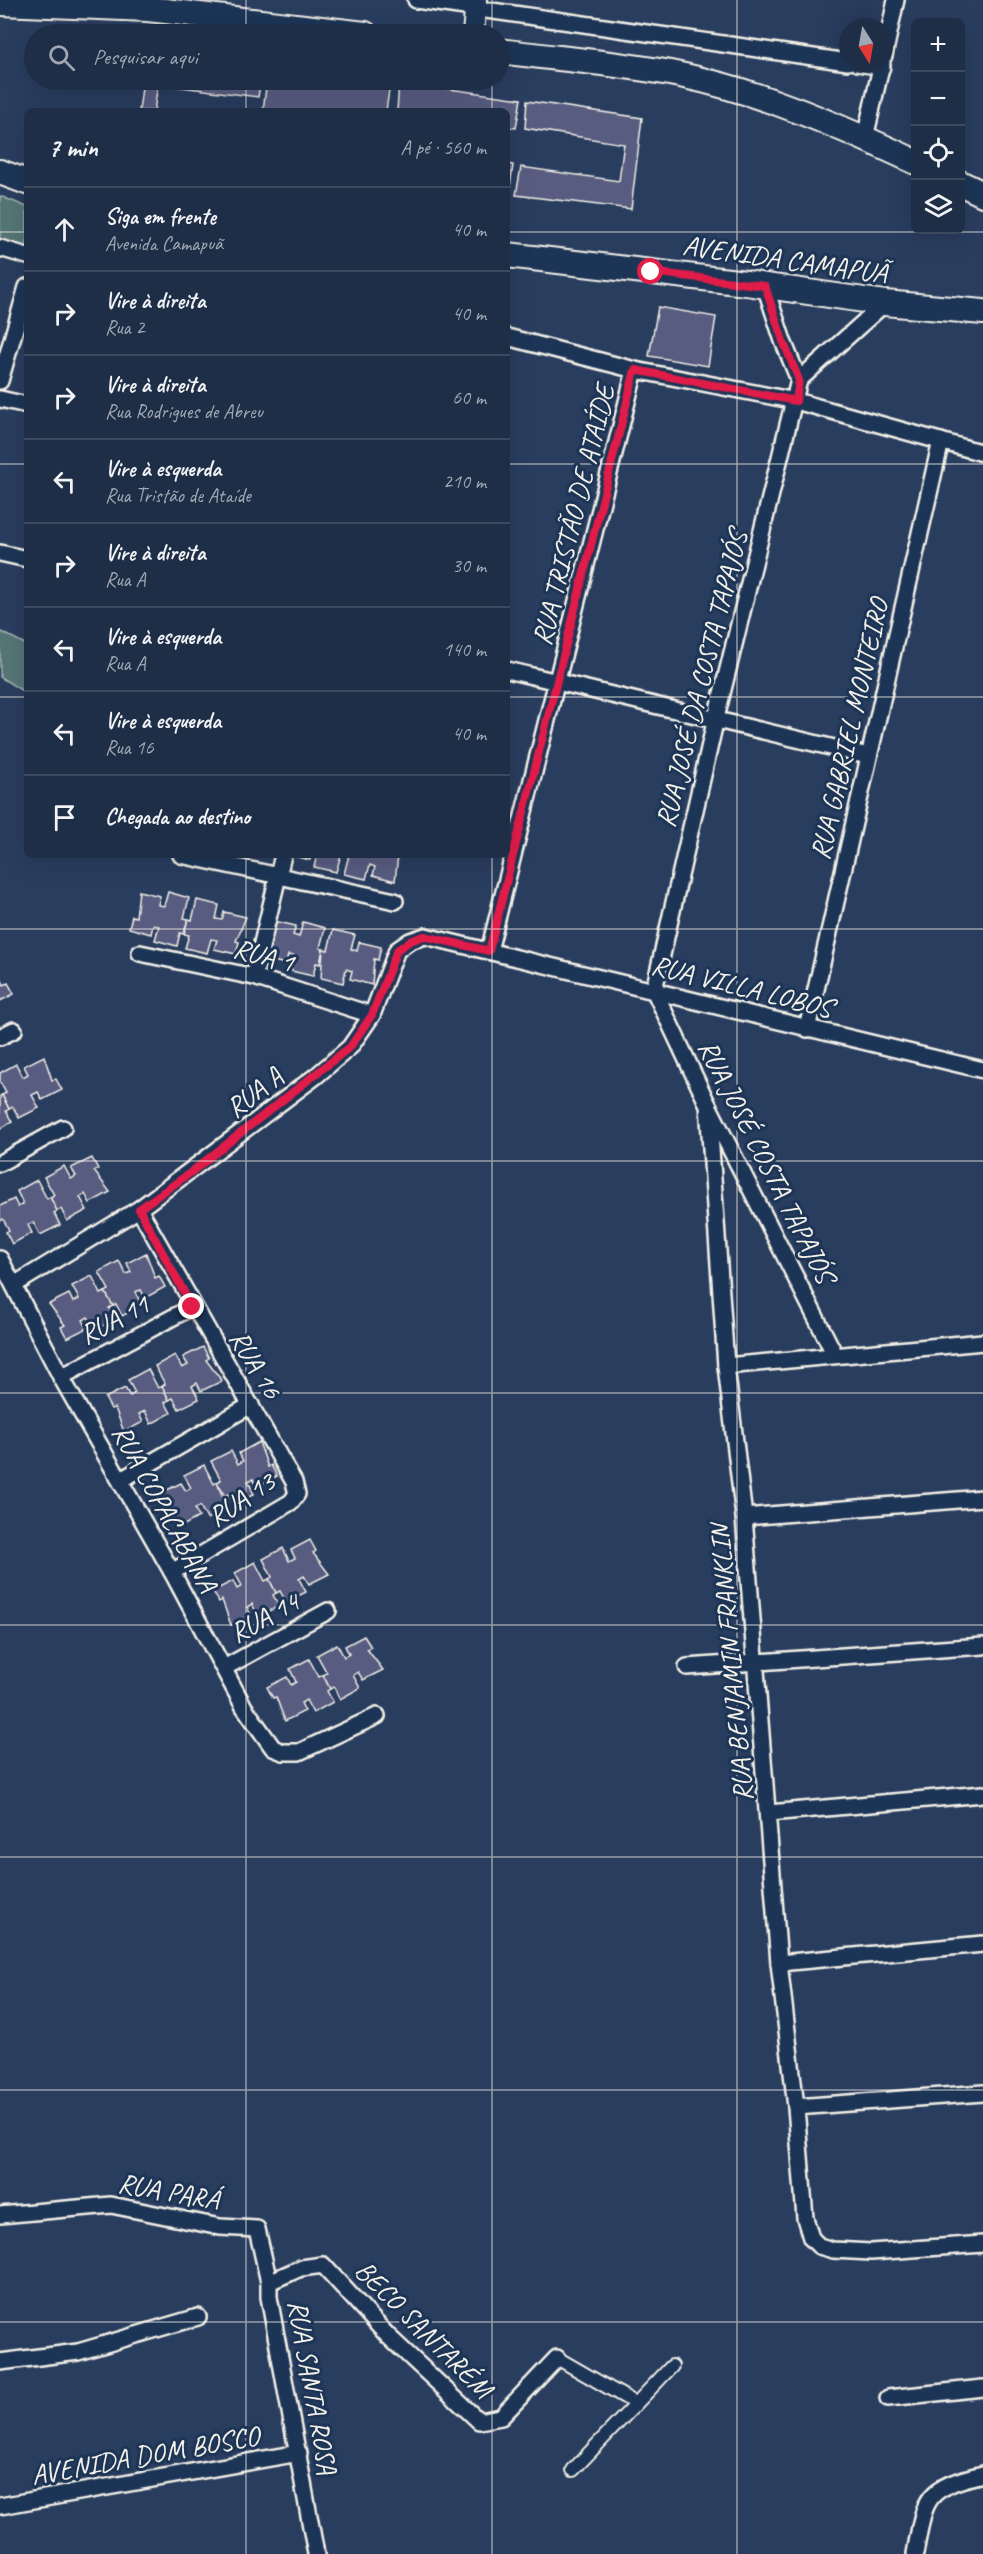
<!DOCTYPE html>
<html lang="pt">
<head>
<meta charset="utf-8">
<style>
	body { margin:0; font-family:Caveat,sans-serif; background:#27364e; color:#f1f3f6 }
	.controls { position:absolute; right:18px; top:18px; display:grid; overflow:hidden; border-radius:9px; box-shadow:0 6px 24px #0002 }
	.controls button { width:54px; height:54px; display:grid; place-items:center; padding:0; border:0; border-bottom:2px solid #3c4a60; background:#1f2e47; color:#f1f3f6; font:30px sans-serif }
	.compass { position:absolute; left:839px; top:18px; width:54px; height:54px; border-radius:50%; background:#1f2e47; box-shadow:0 6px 24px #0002; rotate:169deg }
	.stop { position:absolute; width:18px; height:18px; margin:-14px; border:4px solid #e11d48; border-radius:50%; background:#fff }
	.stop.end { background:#e11d48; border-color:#fff; box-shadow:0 2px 6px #0008 }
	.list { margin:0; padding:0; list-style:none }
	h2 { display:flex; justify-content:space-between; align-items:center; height:78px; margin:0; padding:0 24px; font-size:26px }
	h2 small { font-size:20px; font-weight:400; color:#a1a8b4 }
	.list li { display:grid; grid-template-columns:39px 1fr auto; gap:18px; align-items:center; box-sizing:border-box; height:84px; padding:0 24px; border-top:2px solid #3c4a60 }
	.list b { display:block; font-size:22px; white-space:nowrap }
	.list p { margin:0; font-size:20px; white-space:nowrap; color:#a1a8b4 }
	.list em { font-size:20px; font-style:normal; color:#a1a8b4 }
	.icon { flex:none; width:33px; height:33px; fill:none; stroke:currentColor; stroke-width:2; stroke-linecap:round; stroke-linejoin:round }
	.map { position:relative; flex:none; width:983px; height:2554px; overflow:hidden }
	.search { position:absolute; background:#1f2e47; box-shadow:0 6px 24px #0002; left:24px; top:24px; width:486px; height:66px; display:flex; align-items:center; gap:15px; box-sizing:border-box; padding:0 21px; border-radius:33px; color:#a1a8b4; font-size:22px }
	.panel { position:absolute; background:#1f2e47; box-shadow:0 6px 24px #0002; left:24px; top:108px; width:486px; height:750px; border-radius:9px }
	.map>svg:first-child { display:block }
</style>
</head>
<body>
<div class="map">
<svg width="983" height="2554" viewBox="0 0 983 2554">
	<rect width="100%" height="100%" fill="#293d5f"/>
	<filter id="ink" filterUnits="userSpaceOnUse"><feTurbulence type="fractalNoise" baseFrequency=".0167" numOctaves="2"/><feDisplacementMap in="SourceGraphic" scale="12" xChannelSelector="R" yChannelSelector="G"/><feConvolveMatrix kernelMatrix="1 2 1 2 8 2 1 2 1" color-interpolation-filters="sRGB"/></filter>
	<g filter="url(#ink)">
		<!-- green -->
		<g fill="#557575" stroke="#a4b3ae" stroke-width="1.5">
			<path d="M0 196 27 207V250L0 244Z"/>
			<path d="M0 631 27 645V694L0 677Z"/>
		</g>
		<!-- building -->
		<g fill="#595c80" stroke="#f4f1e8" stroke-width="1.5">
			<path d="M143 80H261L258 97 158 84 154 111H139Z"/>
			<path d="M267 80H353L390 84 386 111H263Z"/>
			<path d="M399 82 521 99 516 128 507 127V111H397Z"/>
			<path d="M527 101 642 118 631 209 516 195 521 167 619 181 623 150 624 144 525 128Z"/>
			<path d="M507 164 513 165 509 193 507 192Z"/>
			<path d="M658 307 716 317 708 366 649 356Z"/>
			<path d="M289 855H311L310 860Z"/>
			<path d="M317 855H341L336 872 314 867Z"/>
			<path d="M349 855H398L395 881 373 875 375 867 370 865 366 879 344 874Z"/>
			<path d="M139 891 160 896 158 905 164 906 168 892 189 898 184 918 188 919 184 934 180 933 177 946 155 940 159 926 153 925 151 934 129 928 132 916 136 917Z"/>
			<path d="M197 900 219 905 216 919 222 920 224 912 246 917 236 941 239 942 236 954 214 949 217 940 211 939 207 953 185 948 189 935 184 934 188 919 192 920Z"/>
			<path d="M274 921 296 926 293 935 299 937 303 922 325 928 320 948 323 949 320 964 316 963 313 976 291 971 294 956 288 955 286 964 264 959 268 946 271 947Z"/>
			<path d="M333 930 355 935 351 949 357 951 359 942 381 947 378 960 374 959 372 985 350 979 352 971 346 969 343 983 321 978 323 949 328 950Z"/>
			<path d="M0 976 4 985 8 983 14 994 0 1001Z"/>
			<path d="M44 1056 52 1080 56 1079 62 1090 42 1100 38 1092 32 1095 39 1108 19 1118 13 1107 9 1109 2 1095 6 1093 0 1082V1073L16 1064 23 1077 28 1074 24 1066Z"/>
			<path d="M2 1095 9 1109 6 1111 12 1122 0 1129V1096Z"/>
			<path d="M92 1158 98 1169 94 1171 110 1192 90 1203 85 1194 80 1197 87 1210 67 1221 61 1209 57 1211 50 1197 54 1195 44 1177 64 1166 71 1179 76 1176 71 1168Z"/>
			<path d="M37 1180 47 1199 50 1197 57 1211 54 1213 60 1225 40 1235 33 1222 28 1225 32 1233 12 1244 6 1232 9 1230 3 1219 0 1221V1206L14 1199 18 1207 23 1204 17 1191Z"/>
			<path d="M146 1253 155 1278 159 1276 165 1287 145 1298 141 1290 135 1292 142 1305 122 1316 116 1304 113 1306 105 1292 109 1290 99 1272 119 1261 126 1274 131 1272 127 1263Z"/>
			<path d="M92 1276 101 1294 105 1292 113 1306 109 1308 115 1319 95 1330 88 1317 83 1320 87 1328 67 1338 61 1327 65 1325 49 1304 69 1294 73 1302 79 1299 72 1286Z"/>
			<path d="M203 1347 209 1358 206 1360 222 1381 201 1391 197 1383 192 1386 199 1399 179 1409 173 1398 169 1400 162 1386 165 1384 155 1366 175 1355 182 1368 188 1365 183 1357Z"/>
			<path d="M148 1369 158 1388 162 1386 169 1400 165 1402 171 1413 151 1424 145 1411 139 1414 143 1422 124 1432 115 1408 111 1409 105 1398 125 1388 130 1396 135 1393 128 1380Z"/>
			<path d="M259 1442 268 1467 271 1465 277 1476 257 1487 253 1479 248 1481 254 1494 235 1505 228 1494 225 1496 217 1482 221 1480 211 1461 231 1451 238 1464 243 1461 239 1453Z"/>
			<path d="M204 1465 214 1484 217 1482 227 1509 207 1519 200 1506 195 1509 199 1517 179 1528 171 1503 167 1505 161 1493 181 1483 186 1491 191 1488 184 1475Z"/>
			<path d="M310 1540 316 1551 313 1553 329 1574 309 1584 304 1576 299 1579 306 1592 286 1602 280 1591 276 1593 269 1579 272 1577 263 1559 283 1548 289 1561 295 1558 291 1550Z"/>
			<path d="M255 1562 265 1581 269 1579 276 1593 273 1595 279 1606 259 1617 252 1604 247 1607 251 1615 231 1625 222 1600 219 1602 213 1591 233 1581 237 1589 242 1586 235 1573Z"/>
			<path d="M364 1636 371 1647 367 1649 383 1670 363 1680 358 1672 353 1675 360 1688 340 1699 334 1687 330 1689 323 1675 327 1673 317 1655 337 1644 344 1657 349 1654 345 1646Z"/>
			<path d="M309 1659 319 1677 323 1675 330 1689 327 1691 333 1702 313 1713 306 1700 301 1703 305 1711 285 1721 276 1697 273 1698 267 1687 287 1677 291 1685 296 1682 290 1669Z"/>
		</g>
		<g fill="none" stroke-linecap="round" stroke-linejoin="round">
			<defs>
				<g id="pedestrian">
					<path d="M557 2358 635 2403"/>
					<path d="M573 2470 672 2366"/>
				</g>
				<g id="minor">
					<path d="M416 0 848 62"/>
					<path d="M884 56 896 0"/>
					<path d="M857 63 882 67"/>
					<path d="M865 138 882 63"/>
					<path d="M0 248 27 256"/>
					<path d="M765 286 783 341 799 380"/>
					<path d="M507 337 635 370 796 401 983 453"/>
					<path d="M799 380 716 718 654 990 708 1105 835 1355"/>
					<path d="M799 380 885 303"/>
					<path d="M0 381 27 287"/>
					<path d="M0 399 27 405"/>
					<path d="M0 553 27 559"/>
					<path d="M507 670 868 756"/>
					<path d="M181 855 395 901"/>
					<path d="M489 951 635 370"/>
					<path d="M140 953 254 977 372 1015"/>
					<path d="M254 977 283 855"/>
					<path d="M807 1029 941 441"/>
					<path d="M0 1037 14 1030"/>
					<path d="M708 1105 726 1366 744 1517 779 1963 796 2107 805 2218 811 2238 819 2246 833 2250 871 2252 983 2244"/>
					<path d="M0 1163 63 1128"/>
					<path d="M139 1209 294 1482 297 1494 291 1502 172 1572"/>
					<path d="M0 1259 61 1377 172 1572 244 1707 273 1748 283 1752H299L377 1716"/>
					<path d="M14 1285 139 1209 316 1076 350 1047 372 1015 397 950 410 941 425 936 983 1070"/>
					<path d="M726 1366 983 1342"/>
					<path d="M61 1377 192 1307"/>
					<path d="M121 1480 251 1405"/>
					<path d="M744 1517 983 1498"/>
					<path d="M687 1667 983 1646"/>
					<path d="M224 1668 328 1611"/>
					<path d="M769 1813 983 1794"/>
					<path d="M779 1963 983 1944"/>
					<path d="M796 2107 983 2093"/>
					<path d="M0 2215 111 2205 220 2227 257 2229 269 2282V2297L316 2554"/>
					<path d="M269 2282 301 2268 323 2265 388 2336 479 2421 501 2417 557 2358"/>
					<path d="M0 2362 78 2352 198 2317"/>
					<path d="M888 2398 983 2388"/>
					<path d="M0 2506 299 2453"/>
					<path d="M915 2554C925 2498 924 2488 983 2474"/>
				</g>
				<path id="tertiary" d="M473 34 476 0"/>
				<g id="primary">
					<path d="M0 3 148 9 365 34"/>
					<path d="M500 51C559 59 621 63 680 75 762 92 841 127 916 162"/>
					<path d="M0 172 27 182"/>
					<path d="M960 183 983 194"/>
					<path d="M507 255 746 283 885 303 983 312"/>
				</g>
			</defs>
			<!-- pedestrian casing -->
			<use href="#pedestrian" stroke="#f4f1e8" stroke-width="16"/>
			<!-- minor casing -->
			<use href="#minor" stroke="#f4f1e8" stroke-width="20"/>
			<!-- tertiary casing -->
			<use href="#tertiary" stroke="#f4f1e8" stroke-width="24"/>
			<!-- primary casing -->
			<use href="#primary" stroke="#f4f1e8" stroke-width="28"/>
			<!-- pedestrian -->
			<use href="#pedestrian" stroke="#1d3557" stroke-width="12"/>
			<!-- minor -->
			<use href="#minor" stroke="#1d3557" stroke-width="15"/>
			<!-- tertiary -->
			<use href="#tertiary" stroke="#1d3557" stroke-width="20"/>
			<!-- primary -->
			<use href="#primary" stroke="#1d3557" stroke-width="24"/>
		</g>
	</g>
	<g fill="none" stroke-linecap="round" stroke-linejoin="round" filter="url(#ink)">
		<!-- route -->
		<path stroke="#e11d48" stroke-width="8" d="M192 1307 139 1209 190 1173 350 1047 372 1015 397 950 410 941 424 936 489 951 635 370 796 401 799 380 783 341 765 286 651 272"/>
	</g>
	<!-- grid -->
	<path fill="none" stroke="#f4f1e8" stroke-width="1.5" stroke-opacity="0.55" d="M246 0V34M492 0V34M737 0V2554M246 80V111M492 80V111M0 232H27M507 232H983M0 464H27M507 464H983M0 697H27M507 697H983M246 855V2554M492 855V2554M0 929H983M0 1161H983M0 1393H983M0 1625H983M0 1857H983M0 2090H983M0 2322H983"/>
	<g text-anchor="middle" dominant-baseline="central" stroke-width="6" stroke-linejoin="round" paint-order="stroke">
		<!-- street labels -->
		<g font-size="28" fill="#f4f1e8" stroke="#1d3557">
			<text transform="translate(785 259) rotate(8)">AVENIDA CAMAPUÃ</text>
			<text transform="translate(573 515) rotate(-76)">RUA TRISTÃO DE ATAÍDE</text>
			<text transform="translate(701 679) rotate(-76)">RUA JOSÉ DA COSTA TAPAJÓS</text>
			<text transform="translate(849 729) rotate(-77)">RUA GABRIEL MONTEIRO</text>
			<text transform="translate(264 955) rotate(15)">RUA 1</text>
			<text transform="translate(742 986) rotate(14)">RUA VILLA LOBOS</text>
			<text transform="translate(254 1092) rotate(-38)">RUA A</text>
			<text transform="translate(767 1161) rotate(63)">RUA JOSÉ COSTA TAPAJÓS</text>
			<text transform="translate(114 1319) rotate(-28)">RUA 11</text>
			<text transform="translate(256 1364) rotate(59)">RUA 16</text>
			<text transform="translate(241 1499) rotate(-34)">RUA 13</text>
			<text transform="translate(165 1508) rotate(61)">RUA COPACABANA</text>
			<text transform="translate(264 1617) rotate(-29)">RUA 14</text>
			<text transform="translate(731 1663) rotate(-95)">RUA BENJAMIN FRANKLIN</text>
			<text transform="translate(169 2191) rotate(10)">RUA PARÁ</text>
			<text transform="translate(424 2329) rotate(45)">BECO SANTARÉM</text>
			<text transform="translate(313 2387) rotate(80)">RUA SANTA ROSA</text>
			<text transform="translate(145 2455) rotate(-10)">AVENIDA DOM BOSCO</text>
		</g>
	</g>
</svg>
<div class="controls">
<button>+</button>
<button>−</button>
<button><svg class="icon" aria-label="locate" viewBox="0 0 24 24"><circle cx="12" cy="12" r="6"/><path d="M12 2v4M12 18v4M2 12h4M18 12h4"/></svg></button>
<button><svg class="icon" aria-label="layers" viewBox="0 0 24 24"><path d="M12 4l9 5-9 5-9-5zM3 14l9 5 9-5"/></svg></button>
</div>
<svg class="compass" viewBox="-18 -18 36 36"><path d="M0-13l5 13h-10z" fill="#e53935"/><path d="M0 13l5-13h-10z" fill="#a1a8b4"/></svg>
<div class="stop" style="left:651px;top:272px"></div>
<div class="stop end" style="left:192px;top:1307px"></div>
<div class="search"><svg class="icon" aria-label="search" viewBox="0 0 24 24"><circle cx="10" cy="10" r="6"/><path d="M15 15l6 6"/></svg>Pesquisar aqui</div>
<section class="panel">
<h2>7 min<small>A pé · 560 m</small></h2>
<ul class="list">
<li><svg class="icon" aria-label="ahead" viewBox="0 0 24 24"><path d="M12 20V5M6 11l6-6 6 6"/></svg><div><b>Siga em frente</b><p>Avenida Camapuã</p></div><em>40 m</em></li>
<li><svg class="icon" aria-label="right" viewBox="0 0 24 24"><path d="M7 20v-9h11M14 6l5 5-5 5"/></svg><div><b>Vire à direita</b><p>Rua 2</p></div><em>40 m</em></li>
<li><svg class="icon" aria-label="right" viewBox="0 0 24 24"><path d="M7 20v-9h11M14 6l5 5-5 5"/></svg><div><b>Vire à direita</b><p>Rua Rodrigues de Abreu</p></div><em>60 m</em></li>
<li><svg class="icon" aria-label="left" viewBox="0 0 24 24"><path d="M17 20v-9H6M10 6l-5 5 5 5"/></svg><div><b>Vire à esquerda</b><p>Rua Tristão de Ataíde</p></div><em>210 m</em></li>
<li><svg class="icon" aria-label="right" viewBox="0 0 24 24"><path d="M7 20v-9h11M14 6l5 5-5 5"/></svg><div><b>Vire à direita</b><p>Rua A</p></div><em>30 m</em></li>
<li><svg class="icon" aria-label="left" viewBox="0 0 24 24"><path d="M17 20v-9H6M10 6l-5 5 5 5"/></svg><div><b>Vire à esquerda</b><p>Rua A</p></div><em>140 m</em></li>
<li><svg class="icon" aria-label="left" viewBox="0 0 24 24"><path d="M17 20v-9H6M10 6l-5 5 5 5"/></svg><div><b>Vire à esquerda</b><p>Rua 16</p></div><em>40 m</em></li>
<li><svg class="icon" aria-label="arrive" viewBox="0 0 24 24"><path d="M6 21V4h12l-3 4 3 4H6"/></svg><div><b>Chegada ao destino</b></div></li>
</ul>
</section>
</div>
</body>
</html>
